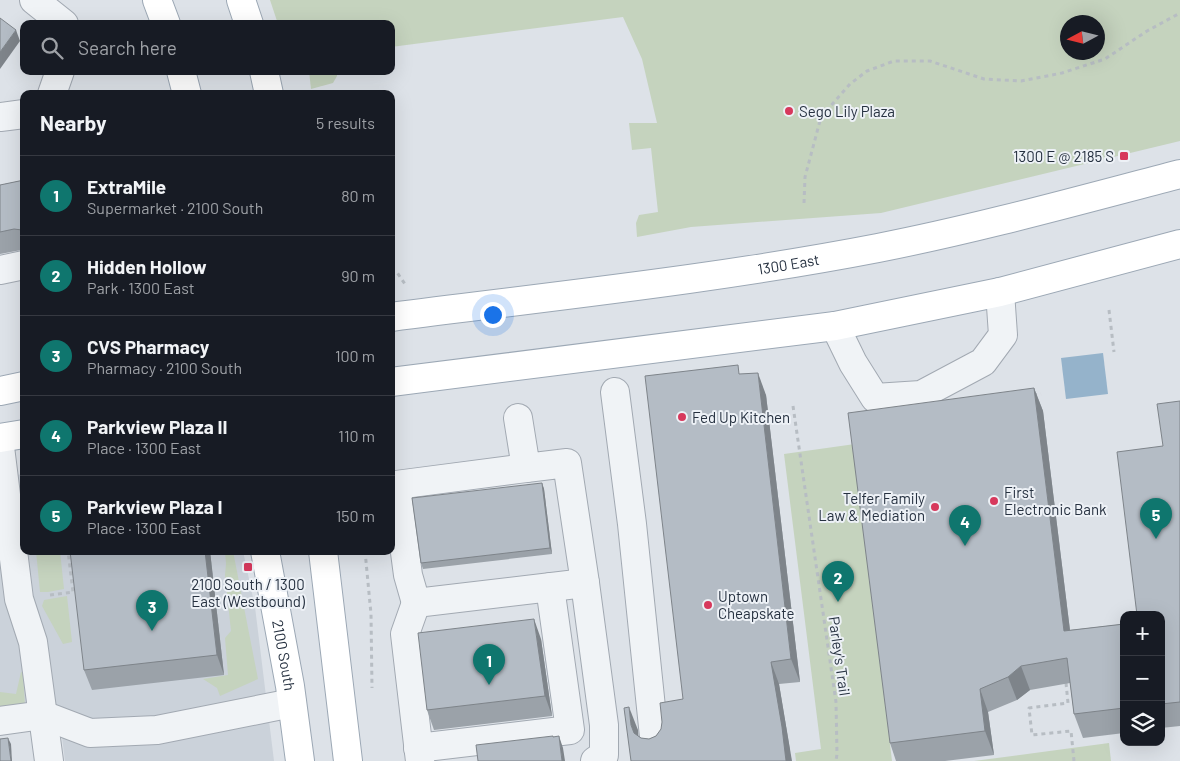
<!DOCTYPE html>
<html lang="en">
<head>
<meta charset="utf-8">
<style>
	body { margin:0; font-family:Barlow,sans-serif; background:#20242c; color:#f1f3f6 }
	.controls { position:absolute; right:15px; bottom:15px; display:grid; overflow:hidden; border-radius:10px; box-shadow:0 5px 20px #0002 }
	.controls button { width:45px; height:45px; display:grid; place-items:center; padding:0; border:0; border-bottom:1px solid #363941; background:#171b24; color:#f1f3f6; font:25px sans-serif }
	.compass { position:absolute; left:1060px; top:15px; width:45px; height:45px; border-radius:50%; background:#171b24; box-shadow:0 5px 20px #0002; rotate:263deg }
	.you { position:absolute; left:492px; top:314px; width:18px; height:18px; margin:-12px; border:4px solid #fff; border-radius:50%; background:#1a73e8; box-shadow:0 0 0 8px #1a73e833 }
	.badge { display:grid; place-items:center; width:32px; height:32px; border-radius:50%; background:#0f766e; color:#fff; font-size:16px; font-weight:700 }
	.pin { position:absolute; translate:-50% -41px; filter:drop-shadow(0 1px 2px #0008) }
	.pin::after { content:''; position:absolute; top:26px; width:18px; height:15px; background:inherit; clip-path:polygon(0 0,100% 0,50% 100%) }
	.list { margin:0; padding:0; list-style:none }
	h2 { display:flex; justify-content:space-between; align-items:center; height:65px; margin:0; padding:0 20px; font-size:21px }
	h2 small { font-size:16px; font-weight:400; color:#9ea1a6 }
	.list li { display:grid; grid-template-columns:32px 1fr auto; gap:15px; align-items:center; box-sizing:border-box; height:80px; padding:0 20px; border-top:1px solid #363941 }
	.list b { display:block; font-size:19px; white-space:nowrap }
	.list p { margin:0; font-size:16px; white-space:nowrap; color:#9ea1a6 }
	.list em { font-size:16px; font-style:normal; color:#9ea1a6 }
	.icon { flex:none; width:28px; height:28px; fill:none; stroke:currentColor; stroke-width:2; stroke-linecap:round; stroke-linejoin:round }
	.map { position:relative; flex:none; width:1180px; height:761px; overflow:hidden }
	.search { position:absolute; background:#171b24; box-shadow:0 5px 20px #0002; left:20px; top:20px; width:375px; height:55px; display:flex; align-items:center; gap:12px; box-sizing:border-box; padding:0 18px; border-radius:10px; color:#9ea1a6; font-size:19px }
	.panel { position:absolute; background:#171b24; box-shadow:0 5px 20px #0002; left:20px; top:90px; width:375px; height:465px; border-radius:10px }
	.map>svg:first-child { display:block }
</style>
</head>
<body>
<div class="map">
<svg width="1180" height="761" viewBox="0 0 1180 761">
	<rect width="100%" height="100%" fill="#dde2e8"/>
	<!-- built -->
	<path fill="#cbd2da" d="M24 474V551H243L255 607 274 761H65L59 713 0 719V477Z"/>
	<!-- green -->
	<g fill="#c5d3be" fill-rule="evenodd">
		<path d="M270 0H1180V141L881 213 691 227 637 237 636 223 639 215 658 212 651 148 632 150 629 123H657L642 59 623 17 391 47V24H278ZM1068 22H1098V52H1068Z"/>
		<path d="M309 71H337V76L333 83 311 89Z"/>
		<path d="M855 444 892 761H796L795 753 821 749 784 454Z"/>
		<path d="M36 551H60L64 589 48 592H40Z"/>
		<path d="M225 551H233L258 679 220 696 217 688 203 679 228 675 225 638 231 631 225 575 226 564Z"/>
		<path d="M67 596 72 642 63 644 42 606 44 600Z"/>
		<path d="M21 672 23 673 25 705 0 708V692L16 694Z"/>
		<path d="M1109 743 1111 761H974Z"/>
	</g>
	<!-- water -->
	<path fill="#95b3cb" d="M1103 353 1108 394 1066 399 1061 358Z"/>
	<g fill="none" stroke-linecap="round" stroke-linejoin="round">
		<defs>
			<g id="minor">
				<path d="M34 0 64 24"/>
				<path d="M52 94 60 71"/>
				<path d="M0 117 24 114"/>
				<path d="M0 270 24 265"/>
				<path d="M835 326 853 363 875 398 921 395 983 362 1003 335 1000 292"/>
				<path d="M615 392 632 524 655 746"/>
				<path d="M0 447 19 599 33 642 49 761"/>
				<path d="M585 583 604 725V755L595 761"/>
				<path d="M416 603 408 575 396 485 526 468"/>
				<path d="M0 721 43 715 90 733 157 730 292 703"/>
				<path d="M418 748 570 730 550 587"/>
				<path d="M420 761 405 634 416 603 585 583 567 463 526 468 518 418"/>
			</g>
			<g id="major">
				<path d="M157 0 166 24"/>
				<path d="M241 0 249 24"/>
				<path d="M181 71 187 94"/>
				<path d="M264 71 269 94"/>
				<path id="s1" d="M391 317C554 296 718 279 878 248 980 228 1080 200 1180 174"/>
				<path d="M391 382 835 326 1000 292 1180 244"/>
				<path d="M0 391 24 386"/>
				<path d="M0 438 24 434"/>
				<path id="s2" d="M265 551 290 686 300 761"/>
				<path d="M323 551 348 761"/>
			</g>
		</defs>
		<!-- minor casing -->
		<use href="#minor" stroke="#a2a9b2" stroke-width="30"/>
		<!-- major casing -->
		<use href="#major" stroke="#9ca8b5" stroke-width="30"/>
		<!-- path -->
		<g stroke="#b7bdc3" stroke-width="3" stroke-dasharray="4 4" stroke-linecap="butt">
			<path d="M804 203 805 177 821 117 850 84 867 71 894 61H930L984 79 1021 81 1062 73 1105 59 1147 31 1180 13"/>
			<path d="M391 271H396L405 284"/>
			<path d="M1109 310 1114 352"/>
			<path d="M1033 395 1041 394"/>
			<path d="M793 406 836 702 837 754 836 761"/>
			<path d="M365 551 371 614 372 688"/>
			<path d="M50 595 73 592 68 551"/>
			<path d="M1066 683 1068 703 1029 708 1032 735 1071 731 1074 761"/>
		</g>
		<!-- minor -->
		<use href="#minor" stroke="#f0f3f6" stroke-width="28"/>
		<!-- major -->
		<use href="#major" stroke="#fff" stroke-width="28"/>
	</g>
	<!-- wall -->
	<g fill="#9ba2a9">
		<path d="M24 180V250H21L0 254V185Z"/>
		<path d="M741 374 766 395 800 682 779 684 790 750 631 761 638 730V736L641 738 649 739 656 736 683 699Z"/>
		<path d="M1034 388 1043 411 1070 630 1124 624V733L1083 738 1074 714 1070 683 1030 690 1017 700 988 712 994 755 945 761H896L890 743Z"/>
		<path d="M1180 401V726L1161 728 1163 446Z"/>
		<path d="M542 483 544 489 552 554 423 569 421 563Z"/>
		<path d="M210 551 224 675 92 690 84 670Z"/>
		<path d="M541 639 552 716 434 730 427 710Z"/>
	</g>
	<!-- shaded-wall -->
	<g fill="#7e848a">
		<path d="M16 30 20 41 0 69V52Z"/>
		<path d="M758 373 766 395 800 682 791 659Z"/>
		<path d="M1034 388 1043 411 1073 655 1064 631Z"/>
		<path d="M542 483 544 489 552 554 550 548Z"/>
		<path d="M205 551H210L224 675 217 655Z"/>
		<path d="M534 619 541 639 552 716 545 696Z"/>
		<path d="M771 662 779 684 792 761H786Z"/>
		<path d="M1021 666 1030 690 1017 700 1008 677Z"/>
		<path d="M980 689 988 712 994 755 985 731Z"/>
		<path d="M629 707 638 730 639 748 631 725Z"/>
		<path d="M559 736 563 748 565 761H562Z"/>
		<path d="M8 738 11 744 12 761H11Z"/>
	</g>
	<!-- building -->
	<g fill="#b4bcc5" stroke="#7e848a">
		<path d="M0 18 16 30 0 52Z"/>
		<path d="M24 180V231L22 230 14 229 0 232V185Z"/>
		<path d="M738 365 739 374 758 373 791 659 771 662 782 727 786 761H631L624 708 629 707 631 725 634 733 641 738 649 739 656 736 661 729 662 722 660 703 683 699 645 376Z"/>
		<path d="M1034 388 1064 631 1124 624V708L1074 714 1067 658 1021 666 1008 677 980 689 985 731 890 743 848 413Z"/>
		<path d="M1180 401V702L1161 704V615H1137L1117 452 1163 446 1157 404Z"/>
		<path d="M542 483 550 548 421 563 412 498Z"/>
		<path d="M70 551H205L217 655 84 670Z"/>
		<path d="M534 619 545 696 427 710 418 633Z"/>
		<path d="M553 736V737L559 736 562 761H478L476 745Z"/>
		<path d="M8 738 11 761H0V739Z"/>
	</g>
	<!-- markers -->
	<g fill="#d7385c" stroke="#edf1f6" stroke-width="2">
		<circle cx="789" cy="111" r="5"/>
		<rect x="1119" y="151" width="10" height="10" rx="2.5"/>
		<circle cx="682" cy="417" r="5"/>
		<circle cx="994" cy="501" r="5"/>
		<circle cx="935" cy="507" r="5"/>
		<rect x="243" y="562" width="10" height="10" rx="2.5"/>
		<circle cx="708" cy="605" r="5"/>
	</g>
	<g text-anchor="middle" dominant-baseline="central" stroke-width="4" stroke-linejoin="round" paint-order="stroke">
		<!-- poi labels -->
		<g font-size="15" fill="#263140" stroke="#edf1f6" text-anchor="start">
			<text x="799" y="111">Sego Lily Plaza</text>
			<text x="1114" y="156" text-anchor="end">1300 E @ 2185 S</text>
			<text x="692" y="417">Fed Up Kitchen</text>
			<text x="1004" y="492">First<tspan x="1004" dy="17">Electronic Bank</tspan></text>
			<text x="925" y="498" text-anchor="end">Telfer Family<tspan x="925" dy="17">Law &amp; Mediation</tspan></text>
			<text x="248" y="584" text-anchor="middle">2100 South / 1300<tspan x="248" dy="17">East (Westbound)</tspan></text>
			<text x="718" y="596">Uptown<tspan x="718" dy="17">Cheapskate</tspan></text>
		</g>
		<!-- street labels -->
		<g font-size="15" fill="#263140" stroke="#edf1f6">
			<text stroke="none"><textPath href="#s1" startOffset="401">1300 East</textPath></text>
			<text stroke="none"><textPath href="#s2" startOffset="106">2100 South</textPath></text>
			<text transform="translate(840 656) rotate(82)">Parley's Trail</text>
		</g>
	</g>
</svg>
<div class="controls">
<button>+</button>
<button>−</button>
<button><svg class="icon" aria-label="layers" viewBox="0 0 24 24"><path d="M12 4l9 5-9 5-9-5zM3 14l9 5 9-5"/></svg></button>
</div>
<svg class="compass" viewBox="-18 -18 36 36"><path d="M0-13l5 13h-10z" fill="#e53935"/><path d="M0 13l5-13h-10z" fill="#9ea1a6"/></svg>
<div class="you"></div>
<div class="pin badge" style="left:489px;top:685px">1</div>
<div class="pin badge" style="left:838px;top:602px">2</div>
<div class="pin badge" style="left:152px;top:631px">3</div>
<div class="pin badge" style="left:965px;top:546px">4</div>
<div class="pin badge" style="left:1156px;top:539px">5</div>
<div class="search"><svg class="icon" aria-label="search" viewBox="0 0 24 24"><circle cx="10" cy="10" r="6"/><path d="M15 15l6 6"/></svg>Search here</div>
<section class="panel">
<h2>Nearby<small>5 results</small></h2>
<ul class="list">
<li><span class="badge">1</span><div><b>ExtraMile</b><p>Supermarket · 2100 South</p></div><em>80 m</em></li>
<li><span class="badge">2</span><div><b>Hidden Hollow</b><p>Park · 1300 East</p></div><em>90 m</em></li>
<li><span class="badge">3</span><div><b>CVS Pharmacy</b><p>Pharmacy · 2100 South</p></div><em>100 m</em></li>
<li><span class="badge">4</span><div><b>Parkview Plaza II</b><p>Place · 1300 East</p></div><em>110 m</em></li>
<li><span class="badge">5</span><div><b>Parkview Plaza I</b><p>Place · 1300 East</p></div><em>150 m</em></li>
</ul>
</section>
</div>
</body>
</html>
